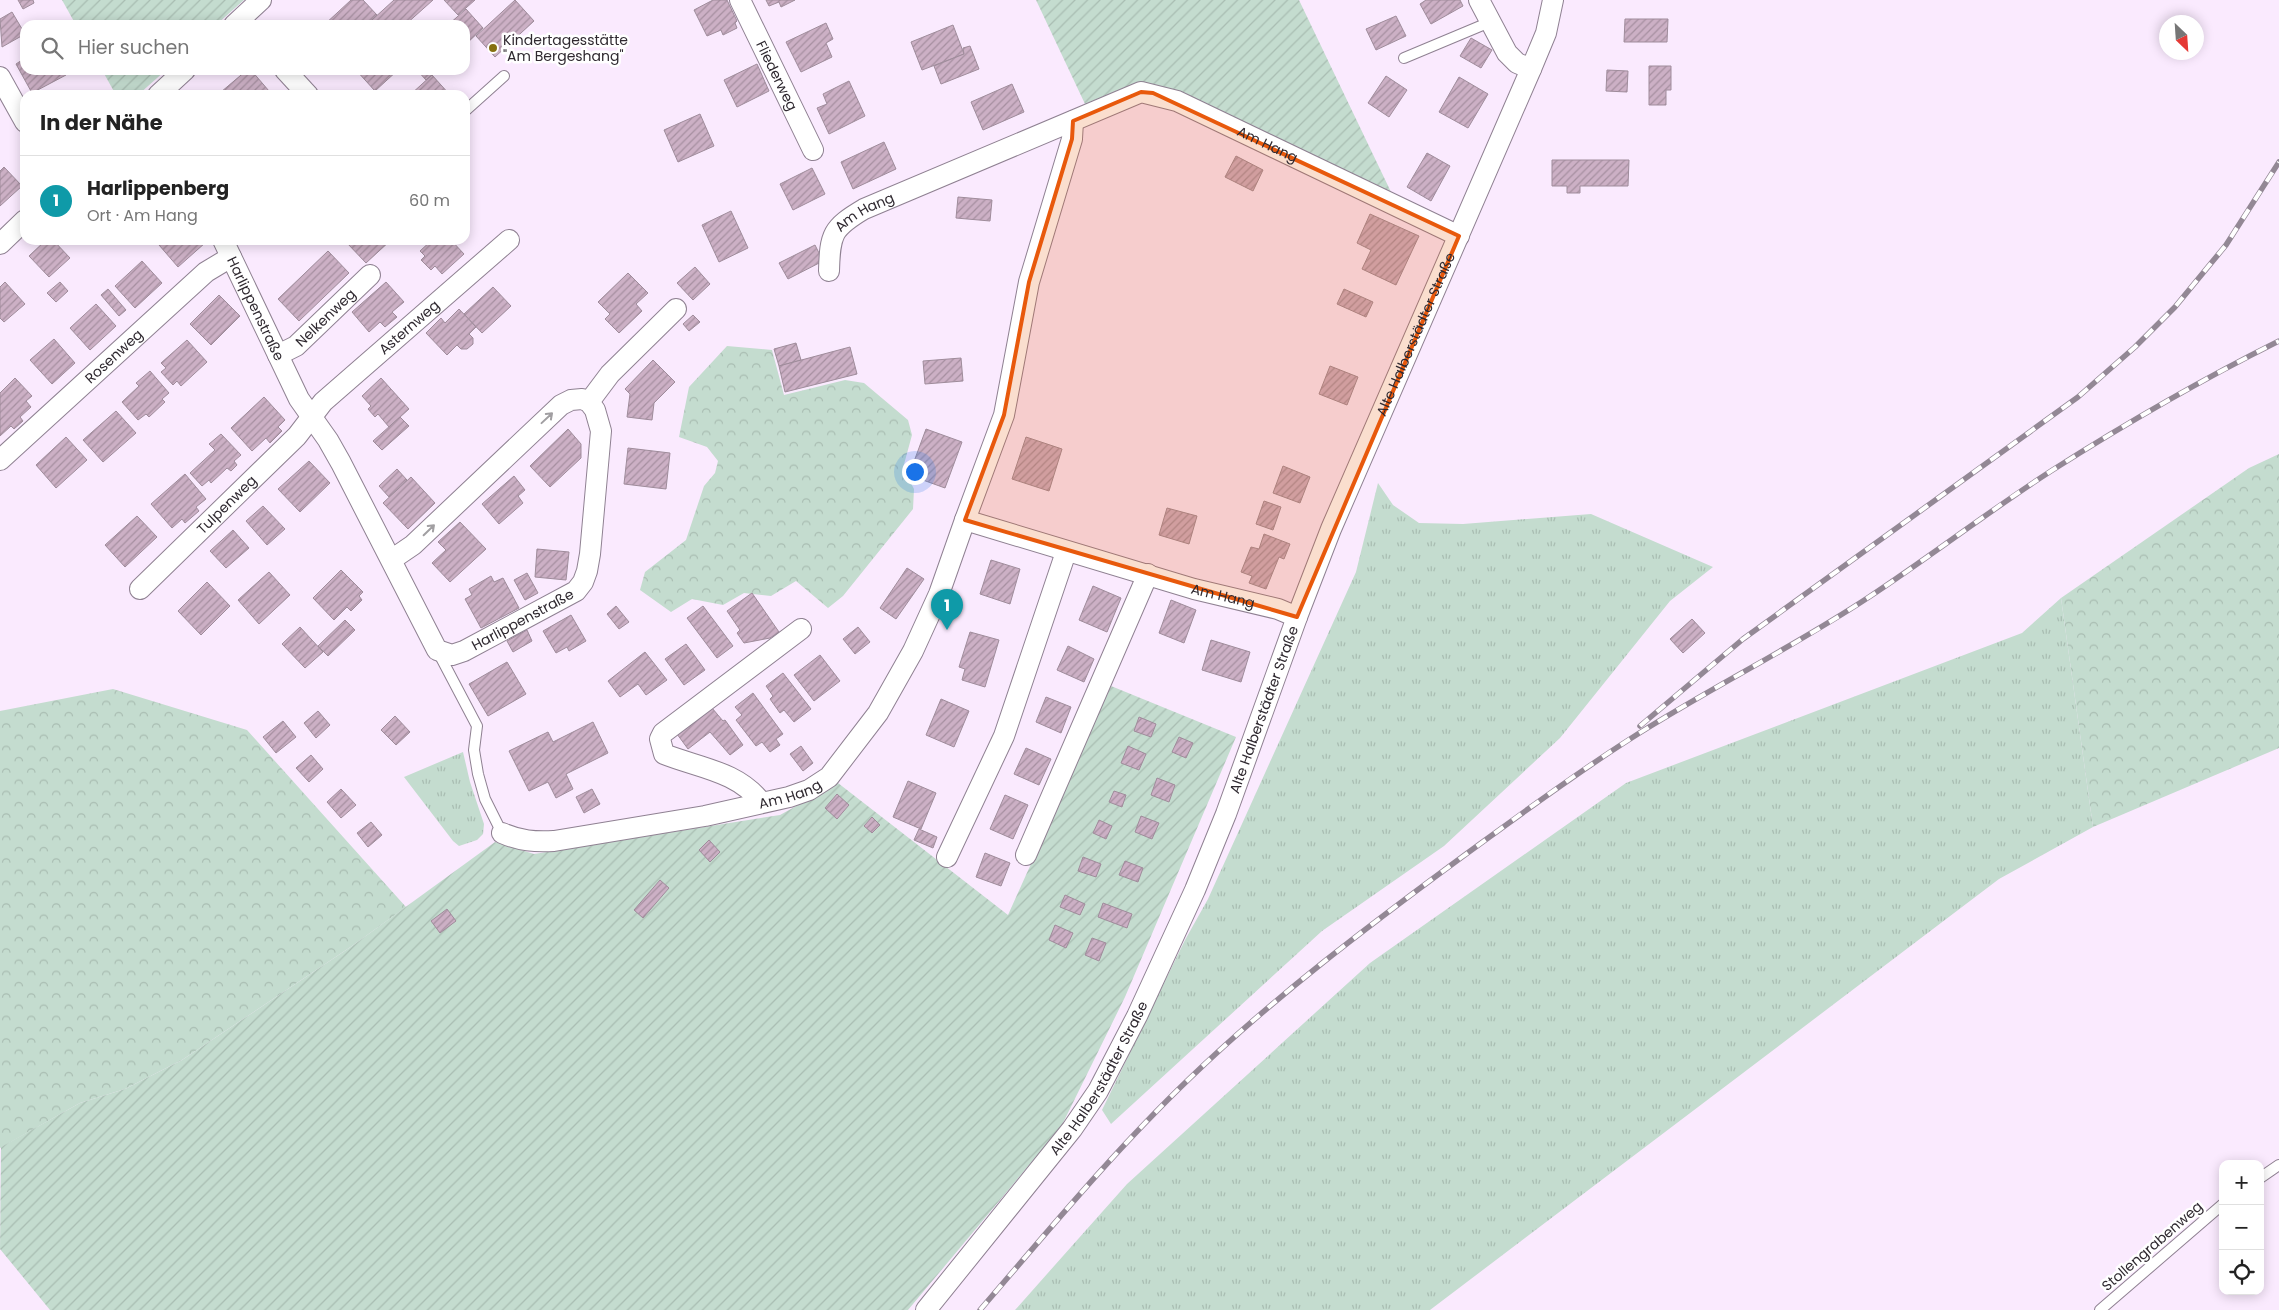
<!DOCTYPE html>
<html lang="de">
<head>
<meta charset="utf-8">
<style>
	body { margin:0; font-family:Poppins,sans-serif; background:#f2f2f2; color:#222 }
	.controls { position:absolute; right:15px; bottom:15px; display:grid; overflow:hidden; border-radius:10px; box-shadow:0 2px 12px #0003 }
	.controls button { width:45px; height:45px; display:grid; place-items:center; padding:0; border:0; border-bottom:1px solid #e0e0e0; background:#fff; color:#222; font:25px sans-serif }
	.compass { position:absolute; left:2159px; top:15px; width:45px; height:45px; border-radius:50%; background:#fff; box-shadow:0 2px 12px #0003; rotate:155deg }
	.you { position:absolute; left:914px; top:471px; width:18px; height:18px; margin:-12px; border:4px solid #fff; border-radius:50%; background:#1a73e8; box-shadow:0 0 0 8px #1a73e833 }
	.badge { display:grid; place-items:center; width:32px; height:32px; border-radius:50%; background:#111827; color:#fff; font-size:16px; font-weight:700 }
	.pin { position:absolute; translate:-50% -41px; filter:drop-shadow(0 1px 2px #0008) }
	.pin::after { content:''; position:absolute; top:26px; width:18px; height:15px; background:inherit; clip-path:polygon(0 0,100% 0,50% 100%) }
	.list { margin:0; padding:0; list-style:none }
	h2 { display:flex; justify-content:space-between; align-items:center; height:65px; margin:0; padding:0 20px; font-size:21px }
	h2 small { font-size:16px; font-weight:400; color:#767676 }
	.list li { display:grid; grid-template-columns:32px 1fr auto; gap:15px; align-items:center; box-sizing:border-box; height:90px; padding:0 20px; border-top:1px solid #e0e0e0 }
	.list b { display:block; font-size:19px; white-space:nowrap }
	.list p { margin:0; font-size:16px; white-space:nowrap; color:#767676 }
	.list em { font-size:16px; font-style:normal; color:#767676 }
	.icon { flex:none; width:28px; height:28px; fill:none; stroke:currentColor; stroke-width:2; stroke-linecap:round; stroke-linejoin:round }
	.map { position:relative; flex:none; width:2279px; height:1310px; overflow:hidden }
	.search { position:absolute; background:#fff; box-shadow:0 2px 12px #0003; left:20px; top:20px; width:450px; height:55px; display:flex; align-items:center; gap:12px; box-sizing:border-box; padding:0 18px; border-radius:15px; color:#767676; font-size:19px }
	.panel { position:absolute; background:#fff; box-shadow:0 2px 12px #0003; left:20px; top:90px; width:450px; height:155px; border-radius:15px }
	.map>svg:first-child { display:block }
</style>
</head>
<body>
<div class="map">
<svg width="2279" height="1310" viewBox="0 0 2279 1310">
	<defs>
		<pattern id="grass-tufts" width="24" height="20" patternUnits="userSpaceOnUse" patternTransform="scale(1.25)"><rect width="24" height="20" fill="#c4dccf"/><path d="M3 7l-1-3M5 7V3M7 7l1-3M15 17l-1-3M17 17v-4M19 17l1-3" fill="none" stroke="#a9bdb2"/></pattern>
		<pattern id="forest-crowns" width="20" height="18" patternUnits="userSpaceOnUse" patternTransform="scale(1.25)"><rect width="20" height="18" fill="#c4dccf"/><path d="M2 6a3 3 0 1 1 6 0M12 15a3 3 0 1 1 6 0" fill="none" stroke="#a9bdb2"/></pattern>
		<pattern id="garden-furrows" width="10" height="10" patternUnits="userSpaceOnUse" patternTransform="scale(1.25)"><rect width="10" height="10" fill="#c4dccf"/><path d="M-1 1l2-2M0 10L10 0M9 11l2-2" fill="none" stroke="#a9bdb2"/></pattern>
		<pattern id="building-hatch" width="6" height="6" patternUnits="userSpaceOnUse" patternTransform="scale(1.25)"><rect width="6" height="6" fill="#ccb0c5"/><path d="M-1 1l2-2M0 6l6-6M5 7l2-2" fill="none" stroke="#a68fa0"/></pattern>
	</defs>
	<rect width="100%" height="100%" fill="#faeafe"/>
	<!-- grass -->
	<g fill="url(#grass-tufts)">
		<path d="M1378 483 1393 505 1419 523 1463 524 1591 514 1713 567 1670 601 1560 738 1444 846 1322 931 1111 1124 1102 1110 1185 940 1208 899 1356 572Z"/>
		<path d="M2061 598 2093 827 1999 879 1430 1310H1015L1127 1184 1370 963 1626 783 2022 633Z"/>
		<path d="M463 752 470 782 484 824 483 834 477 840 459 846 453 841 404 777Z"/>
	</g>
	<!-- forest -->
	<g fill="url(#forest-crowns)">
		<path d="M727 346 772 350 784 395 845 380 864 383 908 420 912 435 903 468 914 489 913 509 843 596 828 608 796 581 771 596 744 593 723 605 692 599 671 612 640 590 645 572 686 540 704 486 715 473 718 461 707 447 679 437 689 387Z"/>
		<path d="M2279 454V748L2093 827 2061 598 2249 468Z"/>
		<path d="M113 689 247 730 406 907 352 946 182 1060 125 1089 80 1103 0 1148V711Z"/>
	</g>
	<!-- garden -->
	<g fill="url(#garden-furrows)">
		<path d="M62 0H244L216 25H76Z"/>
		<path d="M1036 0H1299L1391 192 1183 95 1148 83 1114 92 1085 104Z"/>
		<path d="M102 70H166L138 95H116Z"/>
		<path d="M1111 686 1236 737 1125 997 1061 1127 908 1310H50L0 1249 1 1147 80 1103 125 1089 182 1060 352 946 495 842 534 854 780 815 838 783 1008 915Z"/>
	</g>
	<!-- building -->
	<g fill="url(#building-hatch)" stroke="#9f8c9b">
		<path d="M18 0H33L34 3 23 9Z"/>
		<path d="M351 0H363L377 15 366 25H324Z"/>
		<path d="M394 0H433L405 25H376L372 20Z"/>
		<path d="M444 0H475L458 15Z"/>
		<path d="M515 0 534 21 495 57 476 36Z"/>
		<path d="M713 0H727L737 21 735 23 737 28 723 35 721 30 707 36 694 10Z"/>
		<path d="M766 0H795L781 7 779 2 769 6Z"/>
		<path d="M1426 0H1460L1463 6 1431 24 1420 4Z"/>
		<path d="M466 9 483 28 465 45V25H448Z"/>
		<path d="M12 12 25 34 2 47 0 19Z"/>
		<path d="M1396 16 1406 36 1376 50 1366 29Z"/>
		<path d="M1625 19H1668L1667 42H1624Z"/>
		<path d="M826 23 833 39 826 43 832 57 801 72 786 42Z"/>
		<path d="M953 25 964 54 922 70 911 42Z"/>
		<path d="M1471 38 1492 50 1481 68 1460 56Z"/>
		<path d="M970 46 979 69 941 84 934 66 964 54 963 48Z"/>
		<path d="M25 58V70H63L66 75 32 93 16 64Z"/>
		<path d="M757 64 769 91 737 107 724 80Z"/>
		<path d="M1649 66H1671V90H1666V105H1649Z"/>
		<path d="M247 70H251L269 91 264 95H224L221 92Z"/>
		<path d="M356 70H398L375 91Z"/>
		<path d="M417 70H437L426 80Z"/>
		<path d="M1607 70 1628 71 1627 92 1606 91Z"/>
		<path d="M432 75 450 95H410Z"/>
		<path d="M1386 76 1407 90 1389 117 1368 103Z"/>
		<path d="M1459 77 1488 94 1468 128 1439 112Z"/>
		<path d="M849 81 865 116 829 134 817 108 827 104 823 94Z"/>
		<path d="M1012 84 1024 112 983 130 971 102Z"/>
		<path d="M700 114 714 146 678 162 664 130Z"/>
		<path d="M884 142 896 169 853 189 841 162Z"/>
		<path d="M1427 153 1450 166 1431 201 1407 187Z"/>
		<path d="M1236 156 1263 170 1253 191 1225 177Z"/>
		<path d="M1552 160H1629L1628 186H1580V193H1567V186H1552Z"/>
		<path d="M4 167 22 186 0 206V171Z"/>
		<path d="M812 168 825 194 793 210 780 184Z"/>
		<path d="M958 197 992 200 990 221 956 218Z"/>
		<path d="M731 211 748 248 719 262 702 225Z"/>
		<path d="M1370 214 1419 236 1396 285 1362 269 1371 250 1357 243Z"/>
		<path d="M46 240H53L70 258 49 277 29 256Z"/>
		<path d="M165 240H202L205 243 178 267 159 245Z"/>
		<path d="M349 240H391L366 263 347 243Z"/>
		<path d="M432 240H451L464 254 442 274 435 266 431 270 421 260 425 256 420 251Z"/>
		<path d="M815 245 823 261 788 279 779 263Z"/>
		<path d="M328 251 349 273 299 321 278 299Z"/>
		<path d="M142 261 162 283 135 308 115 286Z"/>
		<path d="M695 267 710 284 693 300 677 283Z"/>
		<path d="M628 273 648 293 636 304 642 311 619 333 605 319 610 314 598 302Z"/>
		<path d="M5 282 25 304 4 322 0 318V287Z"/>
		<path d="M60 282 68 291 56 302 47 293Z"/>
		<path d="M386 282 404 302 392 312 397 317 385 327 380 322 369 332 352 312Z"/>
		<path d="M493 287 511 306 482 333 464 314Z"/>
		<path d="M108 289 126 310 119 316 101 295Z"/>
		<path d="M1344 289 1373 302 1366 317 1337 304Z"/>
		<path d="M219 295 240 316 211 345 190 324Z"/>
		<path d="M96 304 116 326 90 350 70 328Z"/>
		<path d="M459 309 476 327 469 334 473 338V344L467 349H461L457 345 447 355 426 333 441 318 445 323Z"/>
		<path d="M693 315 700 322 689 331 683 324Z"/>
		<path d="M54 339 75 363 52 384 30 360Z"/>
		<path d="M187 340 207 362 181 386 177 381 173 385 161 372 166 368 161 363Z"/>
		<path d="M796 343 801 360 779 366 774 349Z"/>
		<path d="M850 347 857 374 785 392 779 366Z"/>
		<path d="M961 358 963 381 925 384 923 361Z"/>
		<path d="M653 360 675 382 654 403 652 420 627 417 630 394 625 389Z"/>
		<path d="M1330 366 1358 377 1347 405 1319 394Z"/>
		<path d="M150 371 169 393 162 399 165 402 149 417 146 414 138 420 122 402 139 386 136 383Z"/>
		<path d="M15 378 32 396 26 401 31 407 20 417 23 421 14 429 11 426 0 436V393Z"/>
		<path d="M381 378 409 409 389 427 378 414 375 417 368 409 371 406 362 396Z"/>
		<path d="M264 397 285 420 278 427 282 431 270 443 266 438 252 451 231 428Z"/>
		<path d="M116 411 136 433 103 462 83 440Z"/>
		<path d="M400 417 409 426 382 450 373 441Z"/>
		<path d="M568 429 581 444V458L550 487 530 466Z"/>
		<path d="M926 429 962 442 945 488 909 475Z"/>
		<path d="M221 434 241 455 234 461 237 465 231 471 227 468 211 483 209 480 202 486 190 473 215 450 209 444Z"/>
		<path d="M66 437 87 460 56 488 36 465Z"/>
		<path d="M1026 437 1062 449 1049 491 1012 479Z"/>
		<path d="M628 448 670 453 666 489 624 484Z"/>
		<path d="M309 461 330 483 300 512 278 489Z"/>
		<path d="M1283 466 1310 477 1300 503 1273 493Z"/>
		<path d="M397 469 407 480 389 497 379 486Z"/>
		<path d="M185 474 206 499 196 507 199 511 185 523 182 519 172 528 151 504Z"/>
		<path d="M514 476 525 490 518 496 523 503 499 524 482 504Z"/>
		<path d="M411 477 435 503 408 529 383 503Z"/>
		<path d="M1264 501 1281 507 1273 530 1256 524Z"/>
		<path d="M263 506 285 529 267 545 246 521Z"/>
		<path d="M1167 508 1197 516 1189 544 1159 535Z"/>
		<path d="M137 516 157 537 125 567 105 545Z"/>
		<path d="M460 522 486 549 450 582 432 563 446 550 438 542Z"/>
		<path d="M233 530 249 548 226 568 210 551Z"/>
		<path d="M1264 534 1290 544 1284 559 1279 557 1266 589 1249 583 1252 576 1241 572 1251 547 1259 549Z"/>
		<path d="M537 549 569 552 566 580 535 577Z"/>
		<path d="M991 560 1020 569 1010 604 980 594Z"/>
		<path d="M907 568 924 579 896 619 880 608Z"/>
		<path d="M341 570 363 592 359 596 362 600 351 611 347 607 334 620 313 598Z"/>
		<path d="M269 572 290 595 259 624 238 600Z"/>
		<path d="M527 573 538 593 525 600 514 580Z"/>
		<path d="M491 576 494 582 503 578 519 608 481 628 465 599 472 595 469 589Z"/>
		<path d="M207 582 230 606 201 635 178 611Z"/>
		<path d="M1093 586 1121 598 1107 632 1079 620Z"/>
		<path d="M752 593 779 632 770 638 744 643 737 633 740 630 727 611Z"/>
		<path d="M1171 600 1196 610 1184 643 1159 633Z"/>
		<path d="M616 606 629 622 619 629 607 614Z"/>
		<path d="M703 606 733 646 717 658 687 618Z"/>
		<path d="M571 615 586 641 569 651 567 647 556 653 543 631Z"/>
		<path d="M1692 619 1705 633 1683 653 1670 639Z"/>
		<path d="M345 620 355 630 328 656 318 646Z"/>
		<path d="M300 627 323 652 305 668 282 644Z"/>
		<path d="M858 627 870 642 855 654 843 639Z"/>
		<path d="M527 630 532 641 513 652 507 641Z"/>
		<path d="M970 632 999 640 985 687 962 680 965 669 959 667Z"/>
		<path d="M1211 640 1250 652 1241 682 1202 670Z"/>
		<path d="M686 644 705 670 684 685 665 659Z"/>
		<path d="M1068 646 1094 659 1084 682 1057 670Z"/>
		<path d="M645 652 667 680 646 695 638 684 620 697 608 681Z"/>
		<path d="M820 655 840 681 814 701 794 675Z"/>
		<path d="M507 662 526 694 488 716 469 684Z"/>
		<path d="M783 673 811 709 794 722 784 710 780 713 770 699 773 696 766 686Z"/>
		<path d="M753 693 783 734 776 739 780 745 770 752 762 742 756 746 736 720 742 715 735 707Z"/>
		<path d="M1046 697 1071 707 1061 733 1036 722Z"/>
		<path d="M941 699 969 711 954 747 926 735Z"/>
		<path d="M712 708 723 721 725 720 743 745 730 755 710 732 688 749 677 734Z"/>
		<path d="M318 711 330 725 316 738 304 723Z"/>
		<path d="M395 716 410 732 396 745 381 730Z"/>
		<path d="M1139 717 1156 724 1151 737 1134 731Z"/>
		<path d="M283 721 296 737 276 753 263 737Z"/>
		<path d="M593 722 608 753 566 774 573 789 556 798 548 782 529 791 509 751 548 732 553 742Z"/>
		<path d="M1179 737 1193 743 1186 758 1172 752Z"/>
		<path d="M801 746 813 763 803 771 790 754Z"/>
		<path d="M1128 746 1146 754 1139 770 1121 763Z"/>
		<path d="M1026 748 1051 759 1039 785 1014 774Z"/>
		<path d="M311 755 323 769 309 782 296 768Z"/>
		<path d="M1157 778 1175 785 1169 802 1151 795Z"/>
		<path d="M908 781 936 793 921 829 893 817Z"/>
		<path d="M341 789 356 805 341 818 327 802Z"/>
		<path d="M592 789 600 804 584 813 576 797Z"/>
		<path d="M1114 791 1126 795 1122 807 1109 802Z"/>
		<path d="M837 794 849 805 837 819 825 808Z"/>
		<path d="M1005 795 1028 805 1013 839 990 829Z"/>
		<path d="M1141 816 1159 823 1152 839 1135 832Z"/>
		<path d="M872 817 880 825 872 833 864 826Z"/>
		<path d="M1099 820 1112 826 1106 839 1093 833Z"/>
		<path d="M371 822 382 835 368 847 357 833Z"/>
		<path d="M919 829 937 837 933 848 914 840Z"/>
		<path d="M709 840 720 852 710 862 699 850Z"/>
		<path d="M985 853 1010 863 1001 886 976 877Z"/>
		<path d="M1083 857 1101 864 1096 877 1078 871Z"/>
		<path d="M1125 861 1143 868 1138 882 1119 875Z"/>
		<path d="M660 880 669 888 643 918 634 910Z"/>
		<path d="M1065 895 1085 904 1080 915 1060 907Z"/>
		<path d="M1103 903 1132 914 1127 928 1098 917Z"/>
		<path d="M447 909 456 921 440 933 431 921Z"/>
		<path d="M1055 925 1073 933 1066 948 1049 940Z"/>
		<path d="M1092 938 1106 943 1099 961 1085 955Z"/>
	</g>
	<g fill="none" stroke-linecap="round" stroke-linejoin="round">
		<defs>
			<g id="service">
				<path d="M1404 58 1490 22"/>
				<path d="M465 111 504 76"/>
				<path d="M438 652 477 726 474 750 478 774 485 799 502 833"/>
				<path d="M2260 1178 2279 1165"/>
				<path d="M2100 1310 2223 1204"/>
			</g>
			<g id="minor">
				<path id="s1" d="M740 0 813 150"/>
				<path d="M1479 0 1507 53 1517 63 1531 69"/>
				<path d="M234 25 261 0"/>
				<path d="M285 70 308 95"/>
				<path d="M0 77 25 122"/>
				<path d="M158 95 185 70"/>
				<path id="s2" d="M223 240 299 399 328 440 341 463 437 650 452 655 464 651 576 591 583 582 587 571 590 554 601 431 595 410 589 402 582 399 571 400 561 405 413 545 391 560"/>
				<path d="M0 244 25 220"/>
				<path id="s3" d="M829 271C830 234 832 228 864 209L1141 92 1177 101 1459 236"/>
				<path id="s4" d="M278 355 296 346 370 275"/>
				<path d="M589 402 610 374 676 309"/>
				<path id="s5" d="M0 460 206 272 231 257"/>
				<path id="s6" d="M965 520 1194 589 1278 609 1297 617"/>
				<path id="s7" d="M140 589 297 436 323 402 509 240"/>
				<path d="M761 802C737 771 699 768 664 754L660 739 663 733 801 629"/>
				<path id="s8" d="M502 833C520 841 535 842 554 841L705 816 789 797 809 790 829 777 878 713 913 651 939 594 965 520 1004 415 1029 282 1072 139 1073 121"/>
				<path d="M1026 855 1148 574"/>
				<path d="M947 857 1004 736 1066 552"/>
				<path id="s9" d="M926 1310 1072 1129 1098 1091 1137 1016 1195 890 1226 814 1297 617 1331 529 1531 69 1546 33 1553 0"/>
			</g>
		</defs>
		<!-- service casing -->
		<use href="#service" stroke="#8f8192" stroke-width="12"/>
		<!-- minor casing -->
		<use href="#minor" stroke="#8f8192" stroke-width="22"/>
		<!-- service -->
		<use href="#service" stroke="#fff" stroke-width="10"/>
		<!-- minor -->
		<use href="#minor" stroke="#fff" stroke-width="20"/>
		<defs>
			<g id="rail">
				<path d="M1640 726 1743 639 2078 397 2135 347 2175 307 2226 245 2279 162"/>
				<path d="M980 1310C1048 1231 1114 1151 1189 1079 1274 997 1367 927 1462 857 1517 817 1572 776 1630 739 1708 689 1792 648 1869 597 1931 556 1989 511 2051 471 2125 424 2201 380 2279 341"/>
			</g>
		</defs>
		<!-- rail casing -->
		<use href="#rail" stroke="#938895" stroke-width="5.5"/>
		<!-- rail -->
		<use href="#rail" stroke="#fff" stroke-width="4" stroke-dasharray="11" stroke-linecap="butt"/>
	</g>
	<!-- one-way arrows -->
	<defs><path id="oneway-shaft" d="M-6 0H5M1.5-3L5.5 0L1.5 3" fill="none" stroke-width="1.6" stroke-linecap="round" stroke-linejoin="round" transform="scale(1.25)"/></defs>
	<g stroke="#a19fa2">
		<use href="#oneway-shaft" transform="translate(547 418) rotate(-43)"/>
		<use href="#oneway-shaft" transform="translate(429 530) rotate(-44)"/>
	</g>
	<!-- marked area -->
	<path fill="#e8590c" fill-opacity="0.2" stroke="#e8590c" stroke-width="4" stroke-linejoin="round" d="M1141 92 1153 93 1459 236 1297 617 965 520 1004 415 1029 282 1072 139 1073 121Z"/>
	<!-- markers -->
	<circle fill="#857010" stroke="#fff" stroke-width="2" cx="493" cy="48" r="5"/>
	<g text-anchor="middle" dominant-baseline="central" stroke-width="5" stroke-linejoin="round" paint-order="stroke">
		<!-- poi labels -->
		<g font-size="14" fill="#2f2930" stroke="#fff" text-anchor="start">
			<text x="503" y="40">Kindertagesstätte<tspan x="503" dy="16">"Am Bergeshang"</tspan></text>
		</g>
		<!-- street labels -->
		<g font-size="14" fill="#2f2930" stroke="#fff">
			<text stroke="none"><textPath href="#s1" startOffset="84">Fliederweg</textPath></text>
			<text stroke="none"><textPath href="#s3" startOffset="515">Am Hang</textPath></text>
			<text stroke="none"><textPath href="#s3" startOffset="76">Am Hang</textPath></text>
			<text stroke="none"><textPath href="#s2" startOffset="76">Harlippenstraße</textPath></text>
			<text stroke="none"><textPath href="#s4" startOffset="61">Nelkenweg</textPath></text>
			<text stroke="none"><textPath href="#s7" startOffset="376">Asternweg</textPath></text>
			<text stroke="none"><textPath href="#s9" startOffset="1100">Alte Halberstädter Straße</textPath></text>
			<text stroke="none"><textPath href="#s5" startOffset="154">Rosenweg</textPath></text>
			<text stroke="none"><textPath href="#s7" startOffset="121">Tulpenweg</textPath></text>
			<text stroke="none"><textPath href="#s6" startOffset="269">Am Hang</textPath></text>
			<text stroke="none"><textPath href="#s2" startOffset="558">Harlippenstraße</textPath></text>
			<text stroke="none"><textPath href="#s9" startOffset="695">Alte Halberstädter Straße</textPath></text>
			<text stroke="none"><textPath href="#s8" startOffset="294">Am Hang</textPath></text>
			<text stroke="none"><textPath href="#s9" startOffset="290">Alte Halberstädter Straße</textPath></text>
			<text transform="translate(2152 1246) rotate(-41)">Stollengrabenweg</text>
		</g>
	</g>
</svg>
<div class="controls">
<button>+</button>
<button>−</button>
<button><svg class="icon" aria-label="locate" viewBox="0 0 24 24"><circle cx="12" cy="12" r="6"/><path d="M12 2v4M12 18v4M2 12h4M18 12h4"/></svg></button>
</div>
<svg class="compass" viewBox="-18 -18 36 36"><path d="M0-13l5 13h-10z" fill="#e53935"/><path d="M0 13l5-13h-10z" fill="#767676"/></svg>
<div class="you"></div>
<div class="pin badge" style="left:947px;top:630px;background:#0f9aa8">1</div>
<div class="search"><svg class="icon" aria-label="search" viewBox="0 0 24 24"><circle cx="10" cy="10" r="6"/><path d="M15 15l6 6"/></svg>Hier suchen</div>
<section class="panel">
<h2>In der Nähe<small></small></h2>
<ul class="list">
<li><span class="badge" style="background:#0f9aa8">1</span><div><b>Harlippenberg</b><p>Ort · Am Hang</p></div><em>60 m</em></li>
</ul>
</section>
</div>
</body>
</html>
